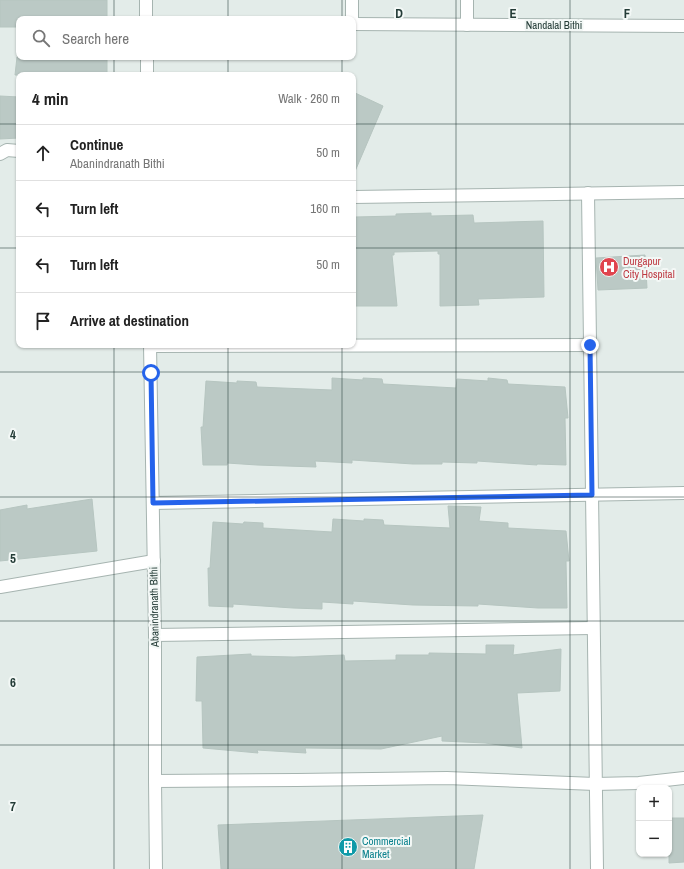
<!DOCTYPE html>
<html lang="en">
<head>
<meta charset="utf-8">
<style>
	body { margin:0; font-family:"Archivo Narrow",sans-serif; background:#f2f2f2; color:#222 }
	.controls { position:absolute; right:12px; bottom:12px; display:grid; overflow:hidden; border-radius:8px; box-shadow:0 1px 3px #0004 }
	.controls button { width:36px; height:36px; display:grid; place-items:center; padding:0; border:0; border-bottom:1px solid #e0e0e0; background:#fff; color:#222; font:20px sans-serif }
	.stop { position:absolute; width:12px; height:12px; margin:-9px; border:3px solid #2563eb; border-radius:50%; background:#fff }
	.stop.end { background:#2563eb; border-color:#fff; box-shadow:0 1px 4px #0008 }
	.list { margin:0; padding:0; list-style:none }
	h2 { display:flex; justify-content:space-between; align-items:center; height:52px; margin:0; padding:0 16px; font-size:17px }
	h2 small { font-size:13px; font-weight:400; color:#767676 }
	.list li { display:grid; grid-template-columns:26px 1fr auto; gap:12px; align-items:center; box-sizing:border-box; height:56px; padding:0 16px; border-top:1px solid #e0e0e0 }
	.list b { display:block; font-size:15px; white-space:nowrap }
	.list p { margin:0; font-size:13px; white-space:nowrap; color:#767676 }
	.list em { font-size:13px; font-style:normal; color:#767676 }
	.icon { flex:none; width:22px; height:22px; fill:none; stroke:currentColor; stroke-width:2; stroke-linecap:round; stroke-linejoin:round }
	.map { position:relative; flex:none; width:684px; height:869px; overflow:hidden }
	.search { position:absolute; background:#fff; box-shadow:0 1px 3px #0004; left:16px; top:16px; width:340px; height:44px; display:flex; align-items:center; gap:10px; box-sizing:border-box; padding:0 14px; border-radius:8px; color:#767676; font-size:15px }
	.panel { position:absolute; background:#fff; box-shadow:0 1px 3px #0004; left:16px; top:72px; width:340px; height:276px; border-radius:8px }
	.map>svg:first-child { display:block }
</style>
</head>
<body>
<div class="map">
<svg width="684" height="869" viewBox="0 0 684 869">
	<rect width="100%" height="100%" fill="#e3ece9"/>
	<!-- building -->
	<g fill="#bbc9c5" stroke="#b6c5c0">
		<path d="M0 0H107V19H19V27H0Z"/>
		<path d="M17 57H107V75H15Z"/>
		<path d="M353 92 383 106 353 176Z"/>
		<path d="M0 96 19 97V138L0 139Z"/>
		<path d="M431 213V216L473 215 474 223 543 221 544 297 478 299 479 305 440 306V254H438V251L394 252V255H392L397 306H353V237H355V217L396 216V214Z"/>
		<path d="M645 255 647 288 598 290 596 258Z"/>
		<path d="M332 378 363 380V378L382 379 383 384 456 388 457 379 488 381V378L507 380 508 384 565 387 568 418H565L566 465 537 464V465L477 461V463L442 462V464H413L352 460V463L315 461 316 467 257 465 227 463V465H203L201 427H203L206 381 237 383V381L256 382 257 387 332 390Z"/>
		<path d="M92 499 97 551 0 561V510L27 505V509Z"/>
		<path d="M448 506 481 507 479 521 508 523V528L566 531 569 561H566L567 608H538L478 604V606L413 605 353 601V604L322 602V609L293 608 233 604V607L209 606 208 568H210L213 522 243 524 244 522 263 523V528L332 532 333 519 364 521V519L383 520 384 525 450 528Z"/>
		<path d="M486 645H514L513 655 561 649 560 691 517 693 522 748 485 743 442 741V736L381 749 305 748 306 753 257 750 258 753 203 748 202 701H196L197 657 251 654V656L294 657 344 655 345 661 396 660V655H429V653L486 654Z"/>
		<path d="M483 815 474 869H221L218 825Z"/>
		<path d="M669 818H684V862L669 863Z"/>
	</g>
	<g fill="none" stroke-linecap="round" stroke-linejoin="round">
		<defs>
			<g id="minor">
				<path d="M146 0V19"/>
				<path d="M352 0V19"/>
				<path d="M353 24 684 26"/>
				<path d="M467 25V0"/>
				<path d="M147 57V75"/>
				<path d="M0 154 7 150 19 151"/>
				<path d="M588 193 597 869"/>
				<path d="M353 197 684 192"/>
				<path d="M150 345 155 635V781L156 869"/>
				<path d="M151 346 590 345"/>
				<path d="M153 503 684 493"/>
				<path d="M0 587 154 561"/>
				<path d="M155 635 593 628"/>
				<path d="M155 781 297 780 447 778 595 784 639 783 684 778"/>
			</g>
		</defs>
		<!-- minor casing -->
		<use href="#minor" stroke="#a6b4b0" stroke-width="14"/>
		<!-- minor -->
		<use href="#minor" stroke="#fff" stroke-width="12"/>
	</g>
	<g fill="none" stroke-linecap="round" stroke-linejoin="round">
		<!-- route -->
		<path stroke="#2563eb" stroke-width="5" d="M151 373 153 503 592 495 590 345"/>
	</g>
	<!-- grid -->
	<path fill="none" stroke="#243c37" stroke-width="1" stroke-opacity="0.55" d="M114 0V19M228 0V19M342 0V19M456 0V869M570 0V869M114 57V75M228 57V75M342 57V75M0 124H19M353 124H684M0 248H19M353 248H684M114 345V869M228 345V869M342 345V869M0 372H684M0 497H684M0 621H684M0 745H684"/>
	<!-- icons -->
	<defs>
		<symbol id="hospital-disc" viewBox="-11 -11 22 22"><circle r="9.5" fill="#e0444e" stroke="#f3f8f6"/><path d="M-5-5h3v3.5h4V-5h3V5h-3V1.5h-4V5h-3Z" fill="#fff"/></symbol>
		<symbol id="building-disc" viewBox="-11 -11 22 22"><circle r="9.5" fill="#0f9aa8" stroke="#f3f8f6"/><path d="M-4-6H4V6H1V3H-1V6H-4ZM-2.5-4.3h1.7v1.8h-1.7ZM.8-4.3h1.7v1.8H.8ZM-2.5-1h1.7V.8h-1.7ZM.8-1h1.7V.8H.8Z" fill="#fff"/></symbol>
	</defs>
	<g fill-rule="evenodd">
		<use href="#hospital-disc" x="598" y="256" width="22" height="22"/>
		<use href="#building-disc" x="337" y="836" width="22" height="22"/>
	</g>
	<g text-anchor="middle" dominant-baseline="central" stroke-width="4" stroke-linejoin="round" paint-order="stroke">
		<!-- street labels -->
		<g font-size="11" fill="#243c37" stroke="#f3f8f6">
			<text x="554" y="25">Nandalal Bithi</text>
			<text transform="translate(154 607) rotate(-91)">Abanindranath Bithi</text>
		</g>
		<!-- health labels -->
		<g font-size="11" fill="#be3a42" stroke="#f3f8f6" text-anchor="start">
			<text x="623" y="261">Durgapur<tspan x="623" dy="13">City Hospital</tspan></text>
		</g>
		<!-- culture labels -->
		<g font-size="11" fill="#0d838f" stroke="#f3f8f6" text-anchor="start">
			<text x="362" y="841">Commercial<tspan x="362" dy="13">Market</tspan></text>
		</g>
	</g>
	<g font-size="13" text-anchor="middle" font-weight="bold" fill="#243c37" stroke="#f3f8f6" stroke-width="4" stroke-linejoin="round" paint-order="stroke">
		<text x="399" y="18">D</text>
		<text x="513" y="18">E</text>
		<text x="627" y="18">F</text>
		<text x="13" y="439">4</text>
		<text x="13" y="563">5</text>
		<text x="13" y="687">6</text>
		<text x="13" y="811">7</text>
	</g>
</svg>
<div class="controls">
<button>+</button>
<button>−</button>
</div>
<div class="stop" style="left:151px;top:373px"></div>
<div class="stop end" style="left:590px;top:345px"></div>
<div class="search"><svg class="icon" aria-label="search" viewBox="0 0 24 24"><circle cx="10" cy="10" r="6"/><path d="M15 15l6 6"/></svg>Search here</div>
<section class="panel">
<h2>4 min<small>Walk · 260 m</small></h2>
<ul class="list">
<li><svg class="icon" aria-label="ahead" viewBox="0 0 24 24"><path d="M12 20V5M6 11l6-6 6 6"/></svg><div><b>Continue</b><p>Abanindranath Bithi</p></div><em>50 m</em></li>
<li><svg class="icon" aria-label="left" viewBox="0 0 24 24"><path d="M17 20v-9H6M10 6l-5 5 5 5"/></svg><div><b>Turn left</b></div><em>160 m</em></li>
<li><svg class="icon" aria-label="left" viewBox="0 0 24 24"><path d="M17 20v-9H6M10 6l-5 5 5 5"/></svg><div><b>Turn left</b></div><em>50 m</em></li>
<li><svg class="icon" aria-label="arrive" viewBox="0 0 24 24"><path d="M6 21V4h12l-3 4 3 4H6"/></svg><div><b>Arrive at destination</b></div></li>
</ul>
</section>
</div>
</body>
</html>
